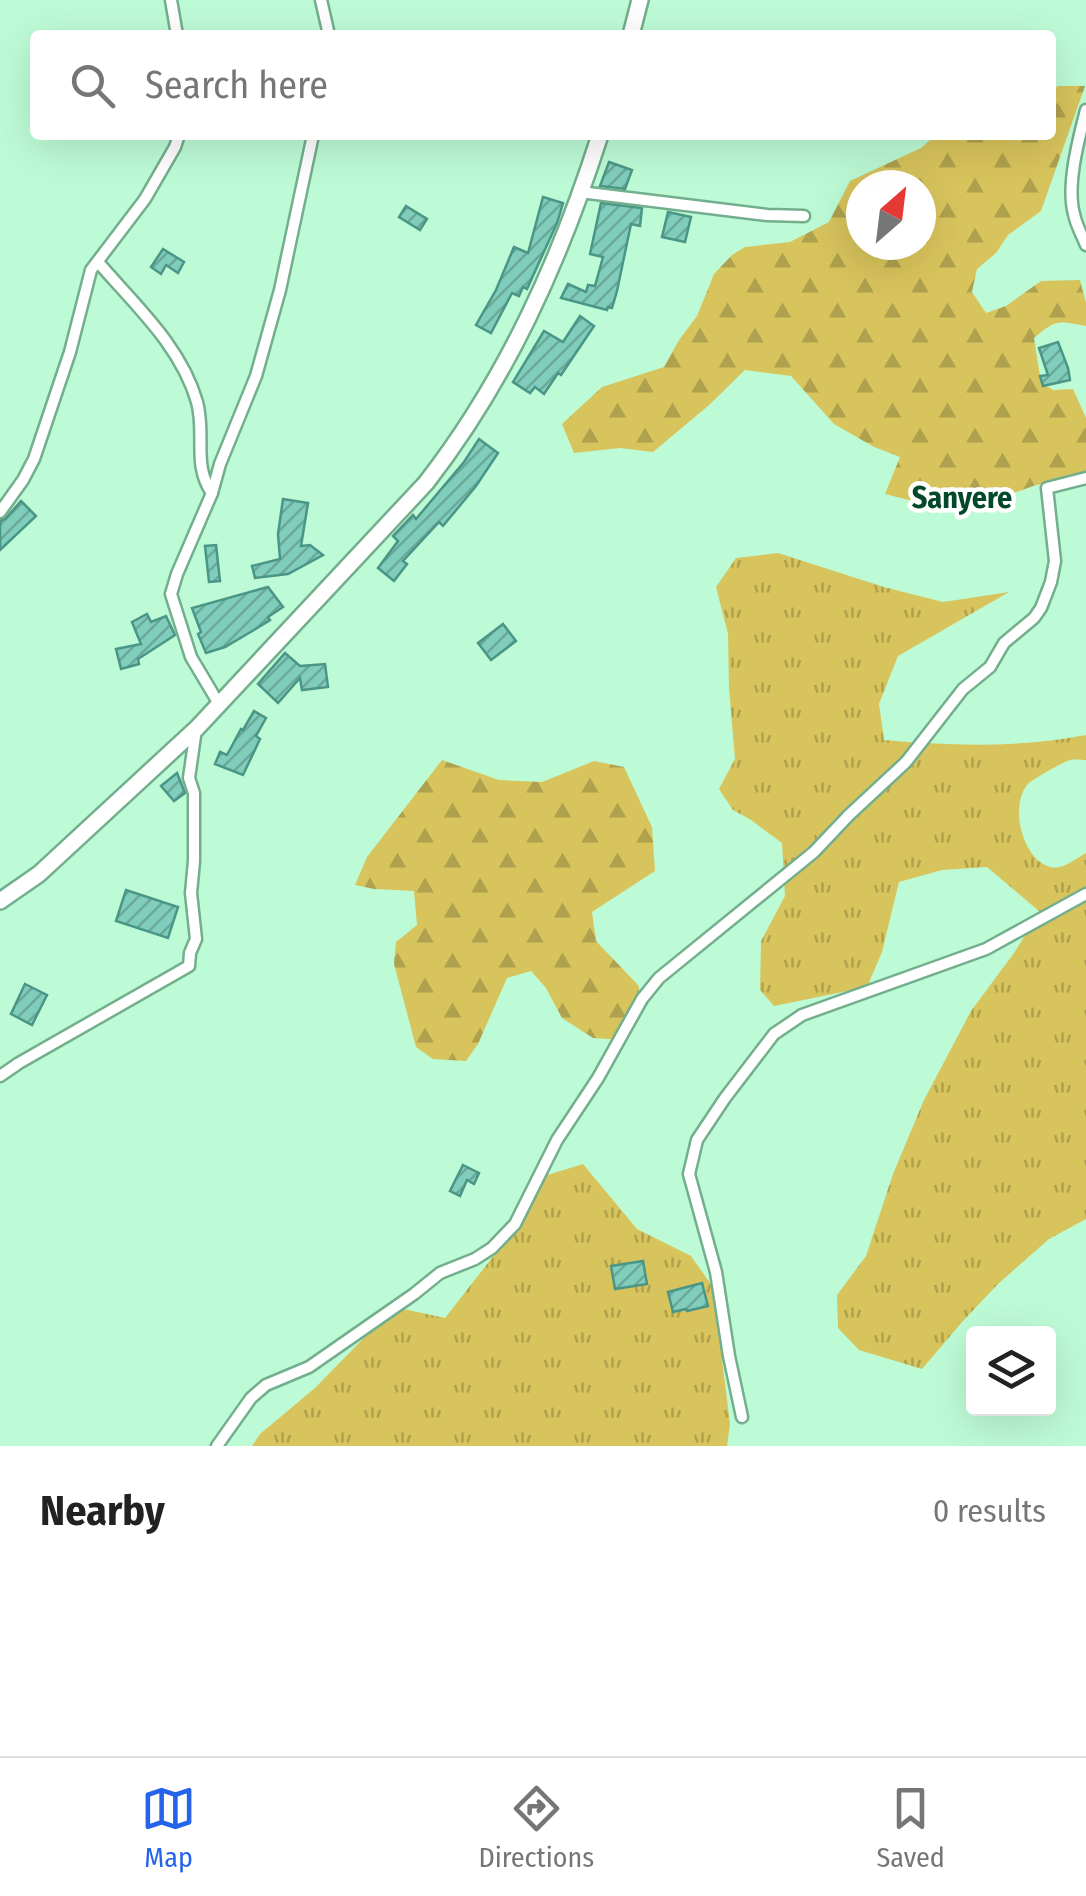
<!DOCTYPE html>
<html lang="en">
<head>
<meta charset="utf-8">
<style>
	body { margin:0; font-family:"Fira Sans Condensed",sans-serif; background:#f2f2f2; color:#222 }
	.controls { position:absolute; right:30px; bottom:30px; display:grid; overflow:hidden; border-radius:10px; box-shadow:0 10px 40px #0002 }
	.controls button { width:90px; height:90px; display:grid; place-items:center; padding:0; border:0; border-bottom:2px solid #e0e0e0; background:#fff; color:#222; font:50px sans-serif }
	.compass { position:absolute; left:846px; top:170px; width:90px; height:90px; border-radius:50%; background:#fff; box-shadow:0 10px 40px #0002; rotate:28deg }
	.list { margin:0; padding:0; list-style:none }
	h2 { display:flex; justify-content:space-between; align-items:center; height:130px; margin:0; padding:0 40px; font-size:42px }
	h2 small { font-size:32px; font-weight:400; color:#767676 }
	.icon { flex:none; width:55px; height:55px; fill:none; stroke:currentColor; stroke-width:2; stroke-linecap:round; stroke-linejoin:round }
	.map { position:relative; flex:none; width:1086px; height:1446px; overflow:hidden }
	.search { position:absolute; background:#fff; box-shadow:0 10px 40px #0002; left:30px; right:30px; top:30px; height:110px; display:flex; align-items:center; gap:25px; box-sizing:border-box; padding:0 35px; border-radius:10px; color:#767676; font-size:38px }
	.sheet { height:310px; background:#fff }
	nav { display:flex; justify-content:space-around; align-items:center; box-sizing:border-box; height:140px; border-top:2px solid #e0e0e0; background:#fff; font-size:28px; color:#767676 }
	nav a { display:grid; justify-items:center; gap:5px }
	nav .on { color:#2563eb }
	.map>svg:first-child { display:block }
</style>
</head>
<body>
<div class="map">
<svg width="1086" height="1446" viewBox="0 0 1086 1446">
	<defs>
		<pattern id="grass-tufts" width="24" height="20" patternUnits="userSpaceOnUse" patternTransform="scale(2.5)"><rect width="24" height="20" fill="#d8c45c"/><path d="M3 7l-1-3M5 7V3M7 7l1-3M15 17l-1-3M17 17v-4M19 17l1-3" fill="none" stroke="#afa14d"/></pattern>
		<pattern id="forest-firs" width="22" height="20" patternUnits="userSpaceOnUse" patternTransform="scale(2.5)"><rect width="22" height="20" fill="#d8c45c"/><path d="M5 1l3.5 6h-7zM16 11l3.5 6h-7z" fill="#afa14d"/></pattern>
		<pattern id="building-hatch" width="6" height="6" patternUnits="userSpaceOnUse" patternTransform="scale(2.5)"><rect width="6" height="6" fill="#81cdbc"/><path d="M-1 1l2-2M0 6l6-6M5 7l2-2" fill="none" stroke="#6aa89a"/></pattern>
	</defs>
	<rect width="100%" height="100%" fill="#bdfbd6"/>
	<!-- grass -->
	<g fill="url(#grass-tufts)">
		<path d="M778 553 884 587 943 602 1009 592 898 656 879 704 884 740C951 746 1020 748 1086 735V760C1081 760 1075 759 1070 760 1063 762 1033 779 1028 784 1009 805 1022 859 1050 867 1062 871 1076 858 1086 853V1219L1049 1239 998 1284 962 1322 922 1369 859 1350 838 1328 837 1295 866 1256 893 1174 924 1100 971 1011 1014 953 1040 912 987 867 942 870 899 882 882 952 867 987 774 1006 760 990 761 941 785 896 782 843 751 820 733 810 719 789 735 759 729 688 728 634 716 587 736 558Z"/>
		<path d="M583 1164 637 1229 691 1256 727 1307 722 1359 730 1424 727 1446H252L260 1434 315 1388 394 1307 445 1318 520 1222 544 1176Z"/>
	</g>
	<!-- forest -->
	<g fill="url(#forest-firs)" fill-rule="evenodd">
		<path d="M1059 86H1085L1041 211 1008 235 996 253 977 269 972 292 986 313 1006 306 1041 281 1080 280 1086 303V326C1057 321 1057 319 1034 338L1041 383 1053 390 1073 389 1086 418V471L1054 482 1036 485 984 504 945 509 885 494 900 457 874 447 834 424 791 376 745 370 708 406 653 452 620 448 574 453 562 424 602 387 664 367 679 340 697 316 714 274 732 255 745 247 790 242 829 222 850 181 921 148 936 135H1051V89ZM861 185H921V245H861Z"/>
		<path d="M442 760 499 780 542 782 594 761 624 767 652 827 655 871 592 912 596 941 639 986 636 1024 623 1040 593 1038 562 1018 546 988 531 971 507 978 478 1044 466 1061 433 1059 416 1047 394 964 396 942 417 925 414 891 374 889 355 885 367 857Z"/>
	</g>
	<!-- building -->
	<g fill="url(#building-hatch)" stroke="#4a9686" stroke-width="2.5">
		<path d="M609 162 632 170 625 189 600 186Z"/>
		<path d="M543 197 563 203 557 223 527 289 523 287 519 296 512 293 491 333 476 325 496 290 514 247 528 253Z"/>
		<path d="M601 203 642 208 640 226 631 224 617 291 612 308 608 307 607 310 561 298 568 284 586 292 588 285 595 286 603 257 590 254Z"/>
		<path d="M406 206 427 219 420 230 399 217Z"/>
		<path d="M668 212 691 217 685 242 662 237Z"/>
		<path d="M163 249 184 262 178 273 166 265 161 274 151 267Z"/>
		<path d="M580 316 594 326 561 375 558 373 544 394 535 387 530 393 513 382 544 331 563 342Z"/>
		<path d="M1058 342 1068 368 1070 380 1043 386 1040 376 1048 375 1039 348Z"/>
		<path d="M479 439 498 453 476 486 443 526 439 522 403 561 407 564 394 581 378 568 398 541 393 536 413 515 416 519 464 462Z"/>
		<path d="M283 499 308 503 301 546 310 545 323 555 288 574 255 578 252 566 280 559 278 534Z"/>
		<path d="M21 501 36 516 0 550V521L6 518Z"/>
		<path d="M216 545 220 581 209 582 205 546Z"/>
		<path d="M268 587 283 607 268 617 270 620 254 630 225 647 206 653 198 634 201 632 192 608Z"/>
		<path d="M147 614 151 622 166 616 175 635 138 659 139 664 121 669 116 649 141 644 132 622Z"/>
		<path d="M503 624 516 641 491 660 478 643Z"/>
		<path d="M285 653 300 666 325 664 328 687 302 690 300 678 278 703 258 684Z"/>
		<path d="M254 711 266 718 256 736 260 739 243 775 215 764 220 752 227 755 241 729 243 730Z"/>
		<path d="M177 773 185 793 174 801 161 786Z"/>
		<path d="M126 890 178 907 168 938 116 921Z"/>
		<path d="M25 984 47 995 32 1025 11 1014Z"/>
		<path d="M463 1165 479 1173 474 1184 467 1180 460 1196 450 1191Z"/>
		<path d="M643 1261 647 1284 615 1289 611 1266Z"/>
		<path d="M702 1283 708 1306 687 1311 686 1309 673 1312 668 1292Z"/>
	</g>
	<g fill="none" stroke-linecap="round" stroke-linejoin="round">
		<defs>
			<g id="street">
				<path d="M171 0 177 35"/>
				<path d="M321 0 329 35"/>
				<path d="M1086 110C1079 138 1066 185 1074 214 1076 225 1082 235 1086 245"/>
				<path d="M580 192 767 215 804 216"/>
				<path d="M98 262C135 305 181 346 197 402 206 434 192 465 212 493"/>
				<path d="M0 512 23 480 34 459 70 352 91 270 145 199 175 147 179 135"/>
				<path d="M219 704 191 657 171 594 177 574 212 493 220 464 256 376 280 290 313 135"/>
				<path d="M0 1076 19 1063 189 966 190 953 196 939 191 893 194 861V793L189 778 196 729"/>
				<path d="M742 1417 729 1356 716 1272 689 1174 697 1140 725 1098 774 1034 802 1015 986 949 1086 894"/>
				<path d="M217 1446 251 1398 266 1385 309 1367 414 1294 440 1273 475 1259 492 1248 515 1224 557 1140 598 1078 642 999 659 978 814 852 849 815 906 762 963 689 990 667 1004 643 1034 618 1041 608 1051 582 1055 561 1047 488 1086 478"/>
			</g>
			<g id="secondary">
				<path d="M631 35 640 0"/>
				<path d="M0 901 39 874 197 728 426 483C507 379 560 260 600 135"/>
			</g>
		</defs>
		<!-- street casing -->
		<use href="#street" stroke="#73ae8d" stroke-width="15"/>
		<!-- secondary casing -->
		<use href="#secondary" stroke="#73ae8d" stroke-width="20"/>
		<!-- street -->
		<use href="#street" stroke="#fff" stroke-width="10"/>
		<!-- secondary -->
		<use href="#secondary" stroke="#fff" stroke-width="15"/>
	</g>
	<g text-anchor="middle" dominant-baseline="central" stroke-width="9" stroke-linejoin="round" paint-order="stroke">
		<!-- quarter labels -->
		<g font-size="30" font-weight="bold" fill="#04482c" stroke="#fff">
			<text x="962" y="498">Sanyere</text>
		</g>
	</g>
</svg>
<div class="controls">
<button><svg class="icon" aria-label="layers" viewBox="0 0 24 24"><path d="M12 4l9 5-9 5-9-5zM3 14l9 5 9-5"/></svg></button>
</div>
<svg class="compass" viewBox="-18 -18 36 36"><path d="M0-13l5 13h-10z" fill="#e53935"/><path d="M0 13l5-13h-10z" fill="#767676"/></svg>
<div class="search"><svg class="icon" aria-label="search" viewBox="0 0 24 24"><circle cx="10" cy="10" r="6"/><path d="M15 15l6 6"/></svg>Search here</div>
</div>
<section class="sheet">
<h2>Nearby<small>0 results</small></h2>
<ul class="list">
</ul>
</section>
<nav>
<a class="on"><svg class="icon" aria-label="map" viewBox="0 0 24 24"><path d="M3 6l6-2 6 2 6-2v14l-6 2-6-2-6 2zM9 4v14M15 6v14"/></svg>Map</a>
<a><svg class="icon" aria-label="directions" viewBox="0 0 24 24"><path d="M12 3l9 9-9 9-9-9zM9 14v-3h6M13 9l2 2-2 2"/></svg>Directions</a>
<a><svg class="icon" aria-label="saved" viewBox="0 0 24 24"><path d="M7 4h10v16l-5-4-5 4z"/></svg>Saved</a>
</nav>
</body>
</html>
